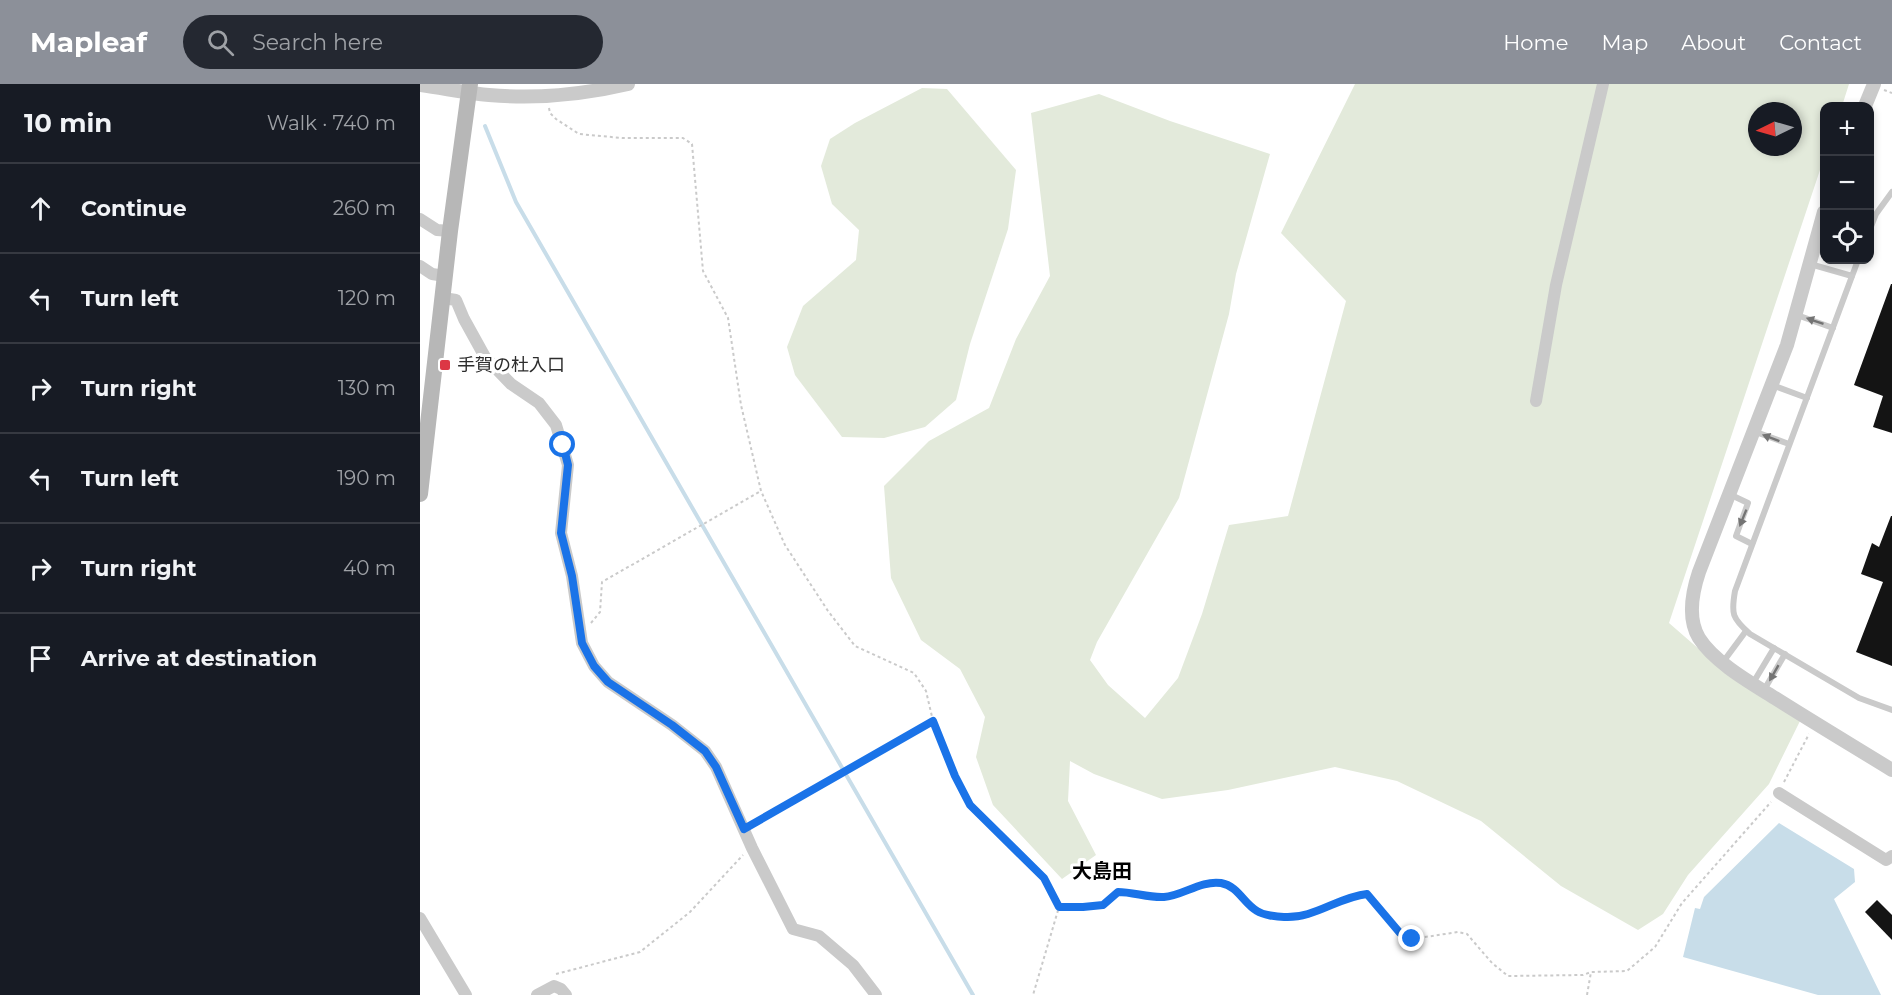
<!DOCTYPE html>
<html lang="en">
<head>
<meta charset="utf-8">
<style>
	body { margin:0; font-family:Montserrat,"Noto Sans JP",sans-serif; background:#242831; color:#f1f3f6 }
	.controls { position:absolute; right:18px; top:18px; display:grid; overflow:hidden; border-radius:12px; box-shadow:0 3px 9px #0003 }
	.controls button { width:54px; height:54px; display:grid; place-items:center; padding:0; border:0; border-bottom:2px solid #363941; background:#171b24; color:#f1f3f6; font:30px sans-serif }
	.compass { position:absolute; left:1328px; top:18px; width:54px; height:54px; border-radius:50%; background:#171b24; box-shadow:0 3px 9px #0003; rotate:265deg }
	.stop { position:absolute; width:18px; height:18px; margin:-14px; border:4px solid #1a73e8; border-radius:50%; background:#fff }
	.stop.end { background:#1a73e8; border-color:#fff; box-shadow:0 2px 6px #0008 }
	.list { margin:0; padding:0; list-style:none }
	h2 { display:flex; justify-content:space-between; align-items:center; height:78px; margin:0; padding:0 24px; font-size:26px }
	h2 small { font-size:20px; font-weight:400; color:#9ea1a6 }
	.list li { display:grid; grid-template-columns:39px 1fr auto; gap:18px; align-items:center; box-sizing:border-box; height:90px; padding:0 24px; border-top:2px solid #363941 }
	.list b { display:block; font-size:22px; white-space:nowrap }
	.list em { font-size:20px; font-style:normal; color:#9ea1a6 }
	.icon { flex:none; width:33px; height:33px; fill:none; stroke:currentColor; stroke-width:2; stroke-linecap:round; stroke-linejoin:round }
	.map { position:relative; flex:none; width:1472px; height:911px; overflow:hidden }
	header { display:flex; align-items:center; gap:36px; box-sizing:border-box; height:84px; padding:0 30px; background:#8c9099; color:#fff }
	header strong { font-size:28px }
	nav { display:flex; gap:33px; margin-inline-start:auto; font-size:21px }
	.search { width:420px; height:54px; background:#242831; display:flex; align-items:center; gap:15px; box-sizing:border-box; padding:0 21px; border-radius:33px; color:#9ea1a6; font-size:22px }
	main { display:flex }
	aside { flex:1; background:#171b24 }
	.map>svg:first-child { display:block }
</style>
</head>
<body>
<header>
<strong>Mapleaf</strong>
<div class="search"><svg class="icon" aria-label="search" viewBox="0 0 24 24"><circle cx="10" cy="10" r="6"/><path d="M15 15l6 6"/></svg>Search here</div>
<nav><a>Home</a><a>Map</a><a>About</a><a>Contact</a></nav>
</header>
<main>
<aside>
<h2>10 min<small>Walk · 740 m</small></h2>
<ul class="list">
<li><svg class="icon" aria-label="ahead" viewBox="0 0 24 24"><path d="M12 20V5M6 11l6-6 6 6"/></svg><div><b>Continue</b></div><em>260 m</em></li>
<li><svg class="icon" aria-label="left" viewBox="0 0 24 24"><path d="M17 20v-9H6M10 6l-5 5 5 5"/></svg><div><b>Turn left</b></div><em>120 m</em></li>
<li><svg class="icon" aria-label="right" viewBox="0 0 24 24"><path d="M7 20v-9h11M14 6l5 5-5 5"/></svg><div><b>Turn right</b></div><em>130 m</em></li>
<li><svg class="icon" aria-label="left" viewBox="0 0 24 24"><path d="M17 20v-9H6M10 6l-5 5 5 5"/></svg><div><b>Turn left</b></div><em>190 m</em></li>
<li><svg class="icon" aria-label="right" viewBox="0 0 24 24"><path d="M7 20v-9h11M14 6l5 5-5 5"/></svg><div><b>Turn right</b></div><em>40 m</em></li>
<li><svg class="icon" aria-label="arrive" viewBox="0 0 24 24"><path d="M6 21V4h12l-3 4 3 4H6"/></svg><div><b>Arrive at destination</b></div></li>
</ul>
</aside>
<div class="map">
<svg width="1472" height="911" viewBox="0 0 1472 911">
	<rect width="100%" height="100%" fill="#fff"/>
	<!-- green -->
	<g fill="#e3eadb" fill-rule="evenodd">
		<path d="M935 0H1429L1422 22H1404V74L1249 539 1303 586 1380 637 1349 700 1268 791 1243 830 1218 846 1141 802 1061 737 977 697 915 683 808 706 742 715 674 690 650 677 648 717 676 771 642 795 573 721 556 673 565 633 540 585 501 556 471 494 464 402 509 357 569 324 596 255 630 192 611 29 679 10 750 37 850 70 816 190 809 230 759 414 677 558 670 576 688 601 725 634 758 594 782 530 809 441 868 432 926 217 861 149ZM1337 27H1373V63H1337Z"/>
		<path d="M502 4 527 5 596 86 588 145 550 260 536 316 505 343 464 354 422 353 375 291 367 263 383 222 436 176 439 146 412 120 401 82 410 55 435 39Z"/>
	</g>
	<!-- water -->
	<path fill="#c8dde9" d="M1359 739 1434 785 1435 798 1414 815 1461 911H1398L1263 873 1275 824 1280 825 1284 813Z"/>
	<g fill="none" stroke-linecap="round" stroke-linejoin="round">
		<!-- stream -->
		<path stroke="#c8dde9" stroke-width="4" d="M65 42 96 118 553 911"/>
	</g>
	<!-- building -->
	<g fill="#141414">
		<path d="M1471 200H1472V349L1453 343 1463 312 1434 301Z"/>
		<path d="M1471 432H1472V582L1436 568 1463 498 1441 490 1452 459 1459 463Z"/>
		<path d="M1457 816 1472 831V856L1445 828Z"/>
	</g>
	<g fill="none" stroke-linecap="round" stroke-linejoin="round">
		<!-- path -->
		<g stroke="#cacaca" stroke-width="2" stroke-dasharray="3 3" stroke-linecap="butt">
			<path d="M1464 6 1472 9"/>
			<path d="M129 24 130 29 136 35 159 50 202 54H263L272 60 283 187 308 234 321 321 341 407 365 461 408 527 435 562 494 589 506 607 513 637 535 692 550 721 624 794 639 823 613 911"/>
			<path d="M171 539 180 528 182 498 341 407"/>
			<path d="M1364 698 1389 650"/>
			<path d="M333 739 513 637"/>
			<path d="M639 823H663L683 821 698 808C713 808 729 813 744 813 761 812 780 796 801 799 818 802 824 820 837 827 843 831 857 833 864 833 894 835 918 812 947 810L980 849 992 855 1038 848 1047 850 1072 879 1088 892 1163 891 1171 888 1207 887 1235 863 1262 819 1351 718"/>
			<path d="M136 890 220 868 270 828 323 771"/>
			<path d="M1167 911 1171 888"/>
		</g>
		<!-- service -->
		<g stroke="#cacaca" stroke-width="6">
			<path d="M1450 145 1456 130 1472 108"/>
			<path d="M1438 176 1315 507C1311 530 1312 534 1330 550L1439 614 1472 626"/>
			<path d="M1390 180 1432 192"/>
			<path d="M1377 231 1413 244"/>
			<path d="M1352 301 1387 314"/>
			<path d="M1333 347 1369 360"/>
			<path d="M1309 410 1328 419 1316 452 1332 460"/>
			<path d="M1303 578 1326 547"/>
			<path d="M1333 599 1354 564"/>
			<path d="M1344 606 1365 570"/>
		</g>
		<!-- minor -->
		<g stroke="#cacaca" stroke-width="12">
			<path d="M0 135 17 146 30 147"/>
			<path d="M0 182 12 190 25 192"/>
			<path d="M23 214 36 216 44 235 65 273 91 300 119 319 136 341 148 381 141 449 152 492 162 559 174 582 188 598 252 641 285 667 296 683 332 764 373 845 399 852 433 881 456 911"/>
			<path d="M1116 317 1136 201 1183 0"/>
			<path d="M1359 709 1466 776 1472 772"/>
			<path d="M0 834 46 911"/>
			<path d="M117 911 134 902 141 905 146 911"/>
		</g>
		<!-- tertiary -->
		<g stroke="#cacaca" stroke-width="14">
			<path d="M0 1C23 4 46 9 69 11 116 15 162 11 208 0"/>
			<path d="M1445 22 1454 0"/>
			<path d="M1404 128 1367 261 1279 488C1272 509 1267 534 1279 554 1294 578 1331 599 1355 614 1393 638 1433 662 1472 686"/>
		</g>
		<!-- secondary -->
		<path stroke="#b7b7b7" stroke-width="16" d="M0 410 30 147 50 0"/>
	</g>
	<!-- one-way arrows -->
	<defs><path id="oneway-solid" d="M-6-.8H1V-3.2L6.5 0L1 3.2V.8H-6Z" transform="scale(1.5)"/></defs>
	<g fill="#747474">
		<use href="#oneway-solid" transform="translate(1395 237) rotate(-161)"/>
		<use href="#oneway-solid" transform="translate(1351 354) rotate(-159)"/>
		<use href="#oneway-solid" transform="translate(1323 434) rotate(112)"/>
		<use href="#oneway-solid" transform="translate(1354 589) rotate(120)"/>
	</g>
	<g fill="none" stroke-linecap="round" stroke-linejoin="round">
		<!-- route -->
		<path stroke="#1a73e8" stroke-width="8" d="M143 361 148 381 141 449 152 492 162 559 174 582 188 598 252 641 285 667 296 683 324 745 513 637 535 692 550 721 624 794 639 823H663L683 821 698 808C713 808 729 814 744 813 762 812 781 796 801 799 818 802 824 820 837 827 843 831 857 833 864 833 894 835 918 813 947 810L980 849 992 855"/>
	</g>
	<!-- markers -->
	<rect fill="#dc3745" stroke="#fff" stroke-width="2" x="19" y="275" width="12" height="12" rx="3"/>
	<g text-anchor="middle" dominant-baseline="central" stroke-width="6" stroke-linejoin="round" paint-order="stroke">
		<!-- poi labels -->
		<g font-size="18" fill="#2d2d2d" stroke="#fff" text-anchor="start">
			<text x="37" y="281">手賀の杜入口</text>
		</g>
		<!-- neighbourhood labels -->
		<g font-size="20" font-weight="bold" fill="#000" stroke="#fff">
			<text x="682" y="787">大島田</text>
		</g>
	</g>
</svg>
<div class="controls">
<button>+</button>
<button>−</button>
<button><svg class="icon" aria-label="locate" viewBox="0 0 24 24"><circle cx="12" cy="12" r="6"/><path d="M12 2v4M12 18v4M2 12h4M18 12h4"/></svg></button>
</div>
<svg class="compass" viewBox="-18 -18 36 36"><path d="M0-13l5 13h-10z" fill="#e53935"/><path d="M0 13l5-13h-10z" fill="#9ea1a6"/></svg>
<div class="stop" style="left:143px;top:361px"></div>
<div class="stop end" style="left:992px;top:855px"></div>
</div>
</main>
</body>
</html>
